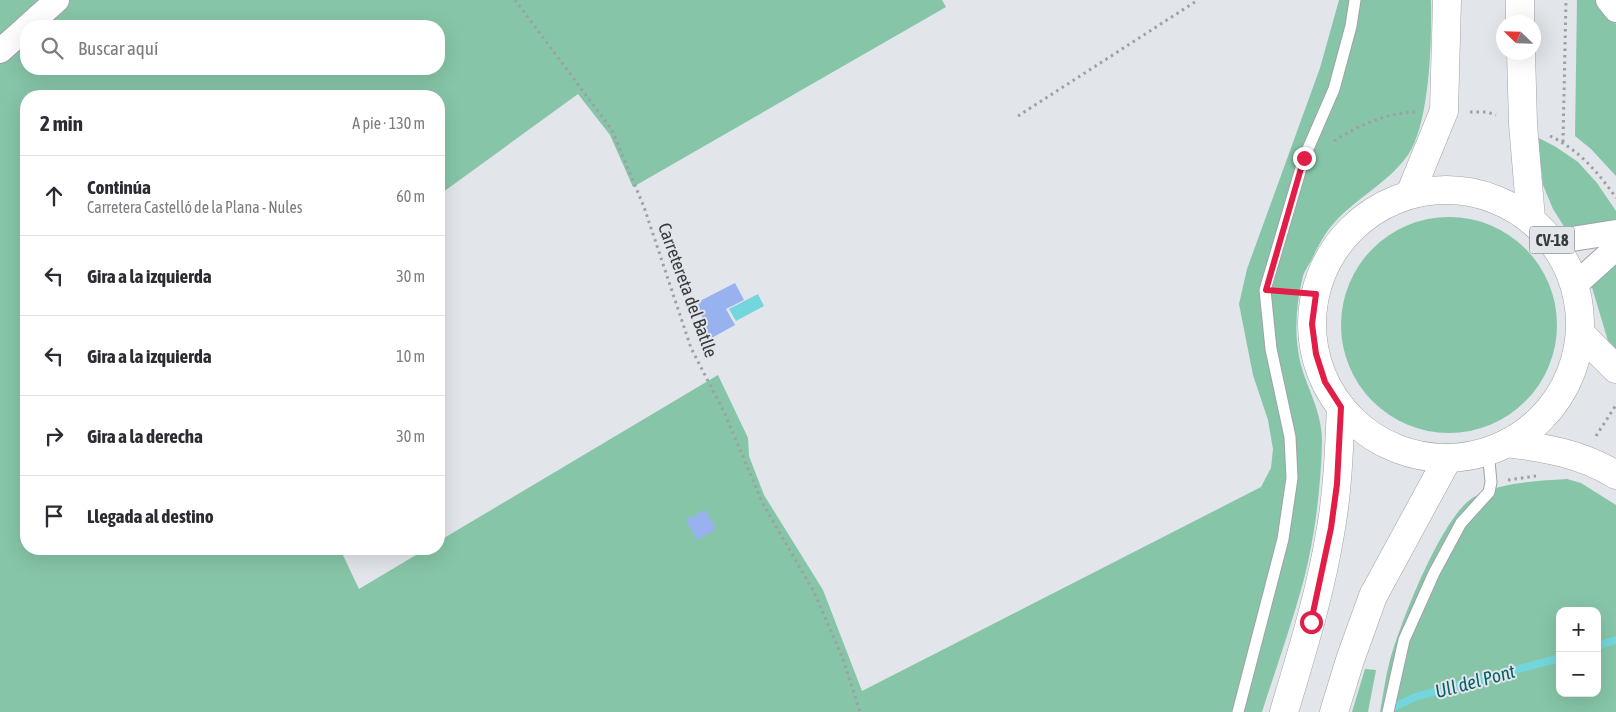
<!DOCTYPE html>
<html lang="es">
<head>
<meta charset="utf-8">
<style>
	body { margin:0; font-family:"Asap Condensed",sans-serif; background:#f2f2f3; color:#2b2b33 }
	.controls { position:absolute; right:15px; bottom:15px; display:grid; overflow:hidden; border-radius:10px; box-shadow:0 5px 20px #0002 }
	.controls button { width:45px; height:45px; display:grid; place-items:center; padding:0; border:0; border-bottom:1px solid #e1e1e2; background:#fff; color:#2b2b33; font:25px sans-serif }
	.compass { position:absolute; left:1496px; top:15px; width:45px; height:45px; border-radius:50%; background:#fff; box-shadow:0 5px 20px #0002; rotate:293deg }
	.stop { position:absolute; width:15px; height:15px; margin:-11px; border:4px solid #e11d48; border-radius:50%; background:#fff }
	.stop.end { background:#e11d48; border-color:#fff; box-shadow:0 1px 5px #0008 }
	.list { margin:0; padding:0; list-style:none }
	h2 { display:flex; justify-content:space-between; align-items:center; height:65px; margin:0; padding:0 20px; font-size:21px }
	h2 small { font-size:16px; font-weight:400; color:#7c7c81 }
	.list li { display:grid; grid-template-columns:32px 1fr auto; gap:15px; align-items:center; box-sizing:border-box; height:80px; padding:0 20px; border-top:1px solid #e1e1e2 }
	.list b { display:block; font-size:19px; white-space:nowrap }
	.list p { margin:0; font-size:16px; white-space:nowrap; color:#7c7c81 }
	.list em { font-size:16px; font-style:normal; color:#7c7c81 }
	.icon { flex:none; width:28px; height:28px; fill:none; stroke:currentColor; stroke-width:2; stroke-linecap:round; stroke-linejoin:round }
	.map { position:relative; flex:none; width:1616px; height:712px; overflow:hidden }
	.search { position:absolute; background:#fff; box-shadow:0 5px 20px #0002; left:20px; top:20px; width:425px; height:55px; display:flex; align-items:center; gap:12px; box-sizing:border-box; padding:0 18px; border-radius:20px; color:#7c7c81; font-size:19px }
	.panel { position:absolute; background:#fff; box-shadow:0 5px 20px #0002; left:20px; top:90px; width:425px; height:465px; border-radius:20px }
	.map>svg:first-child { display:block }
</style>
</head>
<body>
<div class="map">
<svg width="1616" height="712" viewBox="0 0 1616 712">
	<rect width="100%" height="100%" fill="#e2e5ea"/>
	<!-- green -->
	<g fill="#86c5a8" fill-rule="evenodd">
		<path d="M0 0H942L946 7 633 187 610 135 578 94 439 195V96H26V549H340L359 589 426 549H439V541L718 375 748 438 749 456 764 495 823 590 862 691 1261 487 1271 468 1273 449 1268 420 1253 375 1239 304 1247 269 1320 68 1339 0H1431C1432 39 1430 123 1408 155 1386 185 1357 197 1334 223 1325 233 1318 246 1312 259 1309 264 1305 270 1303 276 1295 308 1293 343 1304 375 1312 397 1322 417 1322 441 1321 486 1315 536 1304 579 1292 624 1276 668 1262 712H0ZM26 26H439V69H26Z"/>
		<path d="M1577 0H1599L1616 24V176L1591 149 1575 136Z"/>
		<path d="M1537 137 1556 147 1578 162 1597 183 1616 211V228L1570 236 1553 209 1543 185Z"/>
		<circle cx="1449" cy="325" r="108"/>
		<path d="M1616 254V358L1611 351 1591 284Z"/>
		<path d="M1567 479 1581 483 1616 505V712H1380C1383 696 1385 679 1389 664 1399 626 1442 515 1474 497 1500 482 1537 481 1567 479ZM1560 611H1597V693H1560Z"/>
		<path d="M1365 669 1376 670 1368 712H1352Z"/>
	</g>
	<!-- water -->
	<path fill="#72d6dc" d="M758 294 764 306 736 321 729 309Z"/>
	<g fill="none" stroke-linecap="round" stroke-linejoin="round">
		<!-- stream -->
		<g stroke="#72d6dc" stroke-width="8">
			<path d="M1597 646 1616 640"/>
			<path d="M1392 708 1415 697 1560 658"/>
		</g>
	</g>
	<!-- building -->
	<g fill="#98b2f0">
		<path d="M735 283 744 300 726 309 735 325 708 340 698 302Z"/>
		<path d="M705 510 716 529 697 540 686 520Z"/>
	</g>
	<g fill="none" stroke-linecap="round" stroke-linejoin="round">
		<defs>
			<g id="service">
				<path d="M1238 712 1283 539 1292 478 1290 437 1271 349 1265 290 1304 158 1334 89 1351 26 1355 0"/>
				<path d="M1388 712 1404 640 1434 573 1461 523 1489 492 1491 482 1488 451"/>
			</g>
			<g id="minor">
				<path d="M1608 0 1616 10"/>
				<path d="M28 26 57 0"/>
				<path d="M0 51 26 28"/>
				<path d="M1553 242 1616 232"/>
				<path d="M1575 285 1616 248"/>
			</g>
			<g id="secondary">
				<path d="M1580 333 1616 369"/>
				<path d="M1507 443C1547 448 1582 454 1616 475"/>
			</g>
			<g id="primary">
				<path d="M1520 0V22"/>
				<path d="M1521 52 1523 124 1531 219"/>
				<circle cx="1446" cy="324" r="134"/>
				<path d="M1410 194 1444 111 1447 0"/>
				<path d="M1284 712C1302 652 1321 591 1331 528 1338 488 1339 448 1341 407"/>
				<path d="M1334 712 1350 660 1373 596 1448 458"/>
			</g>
		</defs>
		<!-- service casing -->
		<use href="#service" stroke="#a0a2a7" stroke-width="13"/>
		<!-- minor casing -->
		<use href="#minor" stroke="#a0a2a7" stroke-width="26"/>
		<!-- secondary casing -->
		<use href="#secondary" stroke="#a0a2a7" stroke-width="29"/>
		<!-- primary casing -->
		<use href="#primary" stroke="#a0a2a7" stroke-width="29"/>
		<!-- path -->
		<g stroke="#9ea0a4" stroke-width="3" stroke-dasharray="2.5 4" stroke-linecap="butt">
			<path d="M515 0 612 130 644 207 691 348 724 412 763 504 814 592 843 659 860 712"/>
			<path d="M1470 112H1487L1496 115"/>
			<path d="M1018 116 1198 0"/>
			<path d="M1550 136C1578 149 1599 173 1616 198"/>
			<path d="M1334 141C1359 125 1386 113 1416 112"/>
			<path d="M1563 142 1566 0"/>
			<path d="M1284 291 1316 294"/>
			<path d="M1596 436 1616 405"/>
			<path d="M1508 480 1536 476"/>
		</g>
		<!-- service -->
		<use href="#service" stroke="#fff" stroke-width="11"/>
		<!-- minor -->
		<use href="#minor" stroke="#fff" stroke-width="24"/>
		<!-- secondary -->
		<use href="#secondary" stroke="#fff" stroke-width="28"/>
		<!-- primary -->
		<use href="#primary" stroke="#fff" stroke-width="28"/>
	</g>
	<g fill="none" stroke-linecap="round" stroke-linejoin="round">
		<!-- route -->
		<path stroke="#e11d48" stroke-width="6" d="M1304 158 1266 290 1316 294 1312 324 1316 354 1325 382 1341 407 1337 484 1331 528 1311 622"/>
	</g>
	<g text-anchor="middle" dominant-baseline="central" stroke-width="4" stroke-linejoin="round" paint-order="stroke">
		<!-- shield labels -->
		<rect fill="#e2e5ea" stroke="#6b6d70" stroke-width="1" x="1529.5" y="226.5" width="45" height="27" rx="4"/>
		<g font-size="16" font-weight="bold" fill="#38393b">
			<text x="1552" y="240">CV-18</text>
		</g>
		<!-- street labels -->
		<g font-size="18" fill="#38393b" stroke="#e2e5ea">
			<text transform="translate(688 290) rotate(70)">Carretereta del Batlle</text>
		</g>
		<!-- water labels -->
		<g font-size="19" font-style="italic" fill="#036064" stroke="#e2e5ea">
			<text transform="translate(1475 681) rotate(-15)">Ull del Pont</text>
		</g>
	</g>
</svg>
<div class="controls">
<button>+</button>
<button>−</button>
</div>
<svg class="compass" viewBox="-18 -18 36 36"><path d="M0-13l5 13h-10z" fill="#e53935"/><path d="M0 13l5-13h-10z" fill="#7c7c81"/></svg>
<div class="stop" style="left:1311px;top:622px"></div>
<div class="stop end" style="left:1304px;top:158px"></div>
<div class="search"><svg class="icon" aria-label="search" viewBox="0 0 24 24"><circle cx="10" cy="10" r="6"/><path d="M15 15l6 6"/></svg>Buscar aquí</div>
<section class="panel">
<h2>2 min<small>A pie · 130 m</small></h2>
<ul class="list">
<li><svg class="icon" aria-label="ahead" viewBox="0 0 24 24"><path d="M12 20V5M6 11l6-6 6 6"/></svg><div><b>Continúa</b><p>Carretera Castelló de la Plana - Nules</p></div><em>60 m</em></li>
<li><svg class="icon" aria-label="left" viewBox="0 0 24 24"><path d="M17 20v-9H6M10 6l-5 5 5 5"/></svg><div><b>Gira a la izquierda</b></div><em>30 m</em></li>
<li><svg class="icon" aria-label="left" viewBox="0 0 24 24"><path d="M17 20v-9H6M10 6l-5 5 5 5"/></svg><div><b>Gira a la izquierda</b></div><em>10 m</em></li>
<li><svg class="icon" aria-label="right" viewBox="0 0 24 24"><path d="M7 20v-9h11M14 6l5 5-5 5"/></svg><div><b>Gira a la derecha</b></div><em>30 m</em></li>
<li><svg class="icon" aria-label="arrive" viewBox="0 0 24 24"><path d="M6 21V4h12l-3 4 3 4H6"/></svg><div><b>Llegada al destino</b></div></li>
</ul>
</section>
</div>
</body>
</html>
